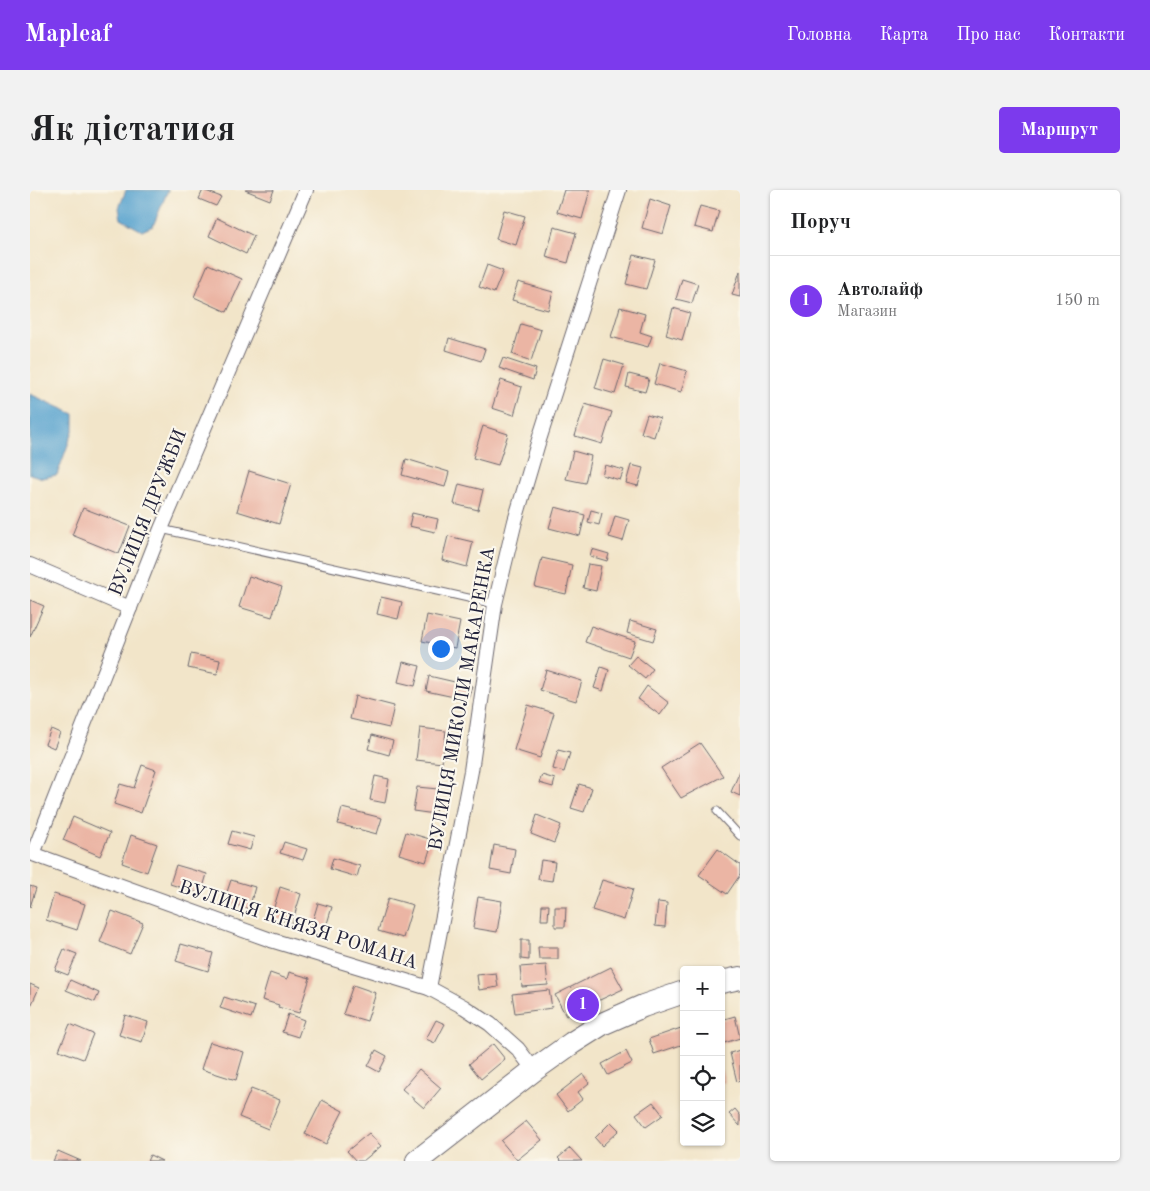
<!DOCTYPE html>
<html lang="uk">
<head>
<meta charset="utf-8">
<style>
	body { margin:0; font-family:"Old Standard TT",serif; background:#f2f2f2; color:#202124 }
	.controls { position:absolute; right:15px; bottom:15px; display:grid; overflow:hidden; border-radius:5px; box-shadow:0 1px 4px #0004 }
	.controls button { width:45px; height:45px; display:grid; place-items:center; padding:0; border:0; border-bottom:1px solid #e0e0e0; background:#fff; color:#202124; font:25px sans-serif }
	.you { position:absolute; left:410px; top:458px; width:18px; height:18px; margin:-12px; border:4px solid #fff; border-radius:50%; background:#1a73e8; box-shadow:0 0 0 8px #1a73e833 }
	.badge { display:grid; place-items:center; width:32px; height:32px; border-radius:50%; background:#7c3aed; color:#fff; font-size:16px; font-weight:700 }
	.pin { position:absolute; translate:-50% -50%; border:2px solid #fff; box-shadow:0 1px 5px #0006 }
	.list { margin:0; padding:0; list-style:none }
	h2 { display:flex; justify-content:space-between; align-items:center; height:65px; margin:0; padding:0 20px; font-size:21px }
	h2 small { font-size:16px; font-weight:400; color:#757577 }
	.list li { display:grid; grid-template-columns:32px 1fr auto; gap:15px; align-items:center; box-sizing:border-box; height:90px; padding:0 20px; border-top:1px solid #e0e0e0 }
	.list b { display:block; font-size:19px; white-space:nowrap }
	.list p { margin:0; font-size:16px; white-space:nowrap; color:#757577 }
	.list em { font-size:16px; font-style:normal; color:#757577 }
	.icon { flex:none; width:28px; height:28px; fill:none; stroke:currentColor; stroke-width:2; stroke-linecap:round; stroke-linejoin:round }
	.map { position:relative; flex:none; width:710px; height:971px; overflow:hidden; border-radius:5px }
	header { display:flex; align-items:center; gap:30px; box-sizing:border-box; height:70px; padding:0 25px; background:#7c3aed; color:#fff }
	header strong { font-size:24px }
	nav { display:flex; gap:28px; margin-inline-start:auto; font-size:18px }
	.intro { display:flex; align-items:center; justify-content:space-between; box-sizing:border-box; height:120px; padding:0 30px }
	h1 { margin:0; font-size:35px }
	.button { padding:12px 22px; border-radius:5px; background:#7c3aed; color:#fff; font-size:18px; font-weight:700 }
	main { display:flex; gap:30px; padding:0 30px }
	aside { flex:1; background:#fff; border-radius:5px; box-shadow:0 1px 4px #0004 }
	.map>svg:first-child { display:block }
</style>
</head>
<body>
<header>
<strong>Mapleaf</strong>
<nav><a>Головна</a><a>Карта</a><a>Про нас</a><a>Контакти</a></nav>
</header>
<div class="intro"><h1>Як дістатися</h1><a class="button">Маршрут</a></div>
<main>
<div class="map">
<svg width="710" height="971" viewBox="0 0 710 971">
	<rect width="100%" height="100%" fill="#fbf7ec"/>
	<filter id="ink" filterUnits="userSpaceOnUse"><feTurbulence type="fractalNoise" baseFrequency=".02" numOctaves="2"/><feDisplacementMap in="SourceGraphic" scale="10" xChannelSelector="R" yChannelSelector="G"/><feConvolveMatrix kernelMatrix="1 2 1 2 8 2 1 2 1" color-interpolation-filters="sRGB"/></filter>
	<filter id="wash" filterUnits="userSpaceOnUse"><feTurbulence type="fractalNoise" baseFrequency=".0096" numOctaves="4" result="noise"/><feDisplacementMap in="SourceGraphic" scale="20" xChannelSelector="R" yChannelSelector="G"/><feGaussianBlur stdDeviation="1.12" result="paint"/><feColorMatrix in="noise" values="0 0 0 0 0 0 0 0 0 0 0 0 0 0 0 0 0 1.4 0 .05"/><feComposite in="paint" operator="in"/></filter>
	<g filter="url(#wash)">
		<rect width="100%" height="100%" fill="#f2e5c9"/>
		<!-- water -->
		<g fill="#56a2ce" stroke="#3c6284">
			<path d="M96 0H138L123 36 112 41 91 29 89 18Z"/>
			<path d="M0 204 44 224V238L27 285 12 288 0 284Z"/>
		</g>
		<g id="blocks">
			<!-- building -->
			<g fill="#ebb5a4">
				<path d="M173 0 191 7 186 16 169 9Z"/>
				<path d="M215 0H244L240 10Z"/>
				<path d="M534 0H560L552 29 527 22Z"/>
				<path d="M620 9 641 16 633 44 612 38Z"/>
				<path d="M670 16 689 21 683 42 664 37Z"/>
				<path d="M474 20 495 26 486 55 466 49Z"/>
				<path d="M187 28 224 46 216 64 179 46Z"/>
				<path d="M524 37 546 43 538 73 516 67Z"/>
				<path d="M604 65 625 70 616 99 596 94Z"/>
				<path d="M178 74 212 89 197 122 164 107Z"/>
				<path d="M457 75 473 81 464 103 449 97Z"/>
				<path d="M710 81V107L702 105Z"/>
				<path d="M652 89 668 94 662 113 646 109Z"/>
				<path d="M488 92 523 102 518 120 482 110Z"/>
				<path d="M590 117 615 124 610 142 622 146 618 157 581 147Z"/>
				<path d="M643 118 660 123 652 150 636 145Z"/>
				<path d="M491 134 511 140 501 171 482 164Z"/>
				<path d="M419 148 455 159 451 171 416 160Z"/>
				<path d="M473 168 506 179 503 190 469 178Z"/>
				<path d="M574 169 594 175 585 204 565 198Z"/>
				<path d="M630 173 657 181 651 202 624 194Z"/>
				<path d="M599 184 619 189 615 202 596 197Z"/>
				<path d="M471 190 492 197 484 225 462 218Z"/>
				<path d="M555 214 582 222 572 254 545 246Z"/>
				<path d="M617 224 630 228 624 247 611 243Z"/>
				<path d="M453 236 478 244 468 275 443 268Z"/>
				<path d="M543 261 561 266 555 293 536 289Z"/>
				<path d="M376 269 419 282 415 297 372 285Z"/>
				<path d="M575 275 594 280 590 290 572 285Z"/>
				<path d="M601 275 613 278 608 296 596 293Z"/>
				<path d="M219 281 261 294 249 334 207 321Z"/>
				<path d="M429 294 453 300 448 320 424 314Z"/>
				<path d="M525 317 555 325 550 346 519 338Z"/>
				<path d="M53 318 100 336 89 364 42 345Z"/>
				<path d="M561 320 572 323 569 335 558 332Z"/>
				<path d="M382 323 408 329 405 342 379 336Z"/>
				<path d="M585 326 599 330 593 351 579 347Z"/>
				<path d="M418 346 443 352 437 377 412 370Z"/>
				<path d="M562 359 579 364 577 371 560 366Z"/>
				<path d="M512 368 542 375 536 404 505 397Z"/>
				<path d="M558 374 571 376 566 401 553 398Z"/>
				<path d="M219 386 252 397 242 427 209 417Z"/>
				<path d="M351 407 372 412 368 429 347 424Z"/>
				<path d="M0 410 14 416 0 447Z"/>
				<path d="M397 425 430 432 425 458 392 451Z"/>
				<path d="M600 431 627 439 623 451 597 443Z"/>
				<path d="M561 436 605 451 599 467 555 452Z"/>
				<path d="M161 464 190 470 187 484 158 478Z"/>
				<path d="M606 466 623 479 615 489 598 475Z"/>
				<path d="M373 472 390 476 385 496 368 492Z"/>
				<path d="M571 477 579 480 573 501 564 498Z"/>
				<path d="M516 480 552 491 546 511 510 500Z"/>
				<path d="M399 486 442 496 438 510 396 501Z"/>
				<path d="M617 496 639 513 630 525 608 509Z"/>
				<path d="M325 506 364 516 359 538 320 529Z"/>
				<path d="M498 515 524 523 510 568 484 560Z"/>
				<path d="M390 538 416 541 412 573 386 570Z"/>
				<path d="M21 539 30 543 24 558 15 554Z"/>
				<path d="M342 545 363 551 359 565 338 559Z"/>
				<path d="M670 553 693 586 651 608 631 578Z"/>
				<path d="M528 560 540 563 534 582 523 579Z"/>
				<path d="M112 575 126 580 111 623 84 614 90 594 104 598Z"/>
				<path d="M710 581V606L701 602Z"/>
				<path d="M512 585 525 589 523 597 509 593Z"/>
				<path d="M345 586 359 589 355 613 340 610Z"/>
				<path d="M549 594 562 598 554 622 541 618Z"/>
				<path d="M387 597 408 599 405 624 383 621Z"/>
				<path d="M312 618 352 628 347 644 308 634Z"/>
				<path d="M507 625 531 635 524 653 501 644Z"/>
				<path d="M43 627 80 643 70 666 33 650Z"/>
				<path d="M202 641 224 647 220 660 198 654Z"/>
				<path d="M376 642 403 650 396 672 369 664Z"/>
				<path d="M101 645 127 654 117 682 92 673Z"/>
				<path d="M254 652 277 659 273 670 250 663Z"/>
				<path d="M464 655 485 659 481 684 460 680Z"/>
				<path d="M688 659 710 675V685L697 704 669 685Z"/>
				<path d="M303 668 330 676 327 687 300 679Z"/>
				<path d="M511 670 525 672 522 691 508 689Z"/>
				<path d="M146 675 177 684 171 704 140 694Z"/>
				<path d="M201 690 225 697 219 719 194 711Z"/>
				<path d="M572 690 603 699 594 730 562 720Z"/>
				<path d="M0 696 6 698 0 717Z"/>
				<path d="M250 697 271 704 262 733 241 727Z"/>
				<path d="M24 704 55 714 47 740 16 730Z"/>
				<path d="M448 707 472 711 467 742 443 738Z"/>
				<path d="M358 708 383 715 373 748 348 741Z"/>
				<path d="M628 712 637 713 635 737 625 736Z"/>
				<path d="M288 713 302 717 296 737 282 733Z"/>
				<path d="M512 715H519L518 730H511Z"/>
				<path d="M525 717H536L535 737H525Z"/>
				<path d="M82 721 113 733 100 764 70 752Z"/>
				<path d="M491 750H499V770L491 769Z"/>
				<path d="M151 754 183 763 178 781 146 771Z"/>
				<path d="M508 757H528V769H509Z"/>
				<path d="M34 759 47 764 38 785 25 780Z"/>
				<path d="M516 775 518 795 492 797 490 777Z"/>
				<path d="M581 777 593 799 536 826 525 805Z"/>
				<path d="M259 782 280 788 269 823 248 817 249 815 232 810 240 783 257 789Z"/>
				<path d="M466 783 468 797 449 800 447 785Z"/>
				<path d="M40 790 69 803 65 812 36 800Z"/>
				<path d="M0 794 9 798 0 818Z"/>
				<path d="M323 795 346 803 337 831 313 824Z"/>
				<path d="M519 800 522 818 485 823 482 804Z"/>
				<path d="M194 807 225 817 221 828 190 818Z"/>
				<path d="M258 824 274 830 268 847 252 842Z"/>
				<path d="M95 825 118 832 112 852 89 845Z"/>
				<path d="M705 826 710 848 691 854V830Z"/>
				<path d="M406 830 415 834 405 853 396 849Z"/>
				<path d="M40 834 63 844 53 869 29 860Z"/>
				<path d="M651 838 654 847V854L624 864 619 849Z"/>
				<path d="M180 852 214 862 206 890 171 879Z"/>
				<path d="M463 854 475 869 451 889 439 874Z"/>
				<path d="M346 860 357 866 349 882 338 876Z"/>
				<path d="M710 860V891L707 892 700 863Z"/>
				<path d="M596 861 602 873 578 885 572 874Z"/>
				<path d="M389 879 411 898 394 918 372 899Z"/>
				<path d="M691 879 695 892 691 893Z"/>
				<path d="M553 884 559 893 548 902 553 909 538 921 526 905Z"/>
				<path d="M221 899 250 910 238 939 209 927Z"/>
				<path d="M292 910 313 921 296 954 275 944Z"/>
				<path d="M623 912 633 925 616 937 606 924Z"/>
				<path d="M705 919 710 925V936L699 924Z"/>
				<path d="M496 931 512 950 487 970 471 951Z"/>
				<path d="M581 932 589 940 572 956 565 948Z"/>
				<path d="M339 943 351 956 333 971H326L317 961Z"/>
				<path d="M540 958 552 971H531L528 968Z"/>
				<path d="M28 961 51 971H23Z"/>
				<path d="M120 965 132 971H117Z"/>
			</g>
		</g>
	</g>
	<g filter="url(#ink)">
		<use href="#blocks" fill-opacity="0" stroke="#6b666d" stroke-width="1"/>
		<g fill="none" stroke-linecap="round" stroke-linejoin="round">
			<defs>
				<g id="service">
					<path d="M131 339 465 414"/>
					<path d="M687 621 710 646"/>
				</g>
				<g id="minor">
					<path d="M0 375 100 418"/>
					<path d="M0 663 241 750 399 798 434 817 460 834 488 859 504 880"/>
					<path d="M3 664 131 339 276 0"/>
					<path d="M399 798 441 581 465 414 485 331 508 253 589 0"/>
				</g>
				<g id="primary">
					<path d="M691 792 710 788"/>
					<path d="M387 971 504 880 542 853 572 834 613 816 654 802"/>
				</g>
			</defs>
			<!-- service casing -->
			<use href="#service" stroke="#6b666d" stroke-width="9"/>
			<!-- minor casing -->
			<use href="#minor" stroke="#6b666d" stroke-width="16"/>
			<!-- primary casing -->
			<use href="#primary" stroke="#6b666d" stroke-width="24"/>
			<!-- service -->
			<use href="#service" stroke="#fff" stroke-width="7"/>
			<!-- minor -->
			<use href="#minor" stroke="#fff" stroke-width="14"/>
			<!-- primary -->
			<use href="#primary" stroke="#fff" stroke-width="22"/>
		</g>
	</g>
	<g text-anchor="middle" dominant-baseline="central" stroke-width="4.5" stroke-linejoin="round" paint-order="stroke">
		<!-- street labels -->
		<g font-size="19" fill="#22223b" stroke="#fbf7ec">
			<text transform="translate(119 323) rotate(-68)">ВУЛИЦЯ ДРУЖБИ</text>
			<text transform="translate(433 509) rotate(-80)">ВУЛИЦЯ МИКОЛИ МАКАРЕНКА</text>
			<text transform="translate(268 736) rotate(18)">ВУЛИЦЯ КНЯЗЯ РОМАНА</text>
		</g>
	</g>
</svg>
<div class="controls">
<button>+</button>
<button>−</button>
<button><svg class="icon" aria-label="locate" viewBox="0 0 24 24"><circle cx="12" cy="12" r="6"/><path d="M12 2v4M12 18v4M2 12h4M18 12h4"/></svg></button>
<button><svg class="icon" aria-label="layers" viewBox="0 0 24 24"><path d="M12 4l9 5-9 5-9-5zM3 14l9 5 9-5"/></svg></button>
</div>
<div class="you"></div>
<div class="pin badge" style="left:553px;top:815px">1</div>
</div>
<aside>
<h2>Поруч<small></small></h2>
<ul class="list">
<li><span class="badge">1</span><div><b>Автолайф</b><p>Магазин</p></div><em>150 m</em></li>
</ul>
</aside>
</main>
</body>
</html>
